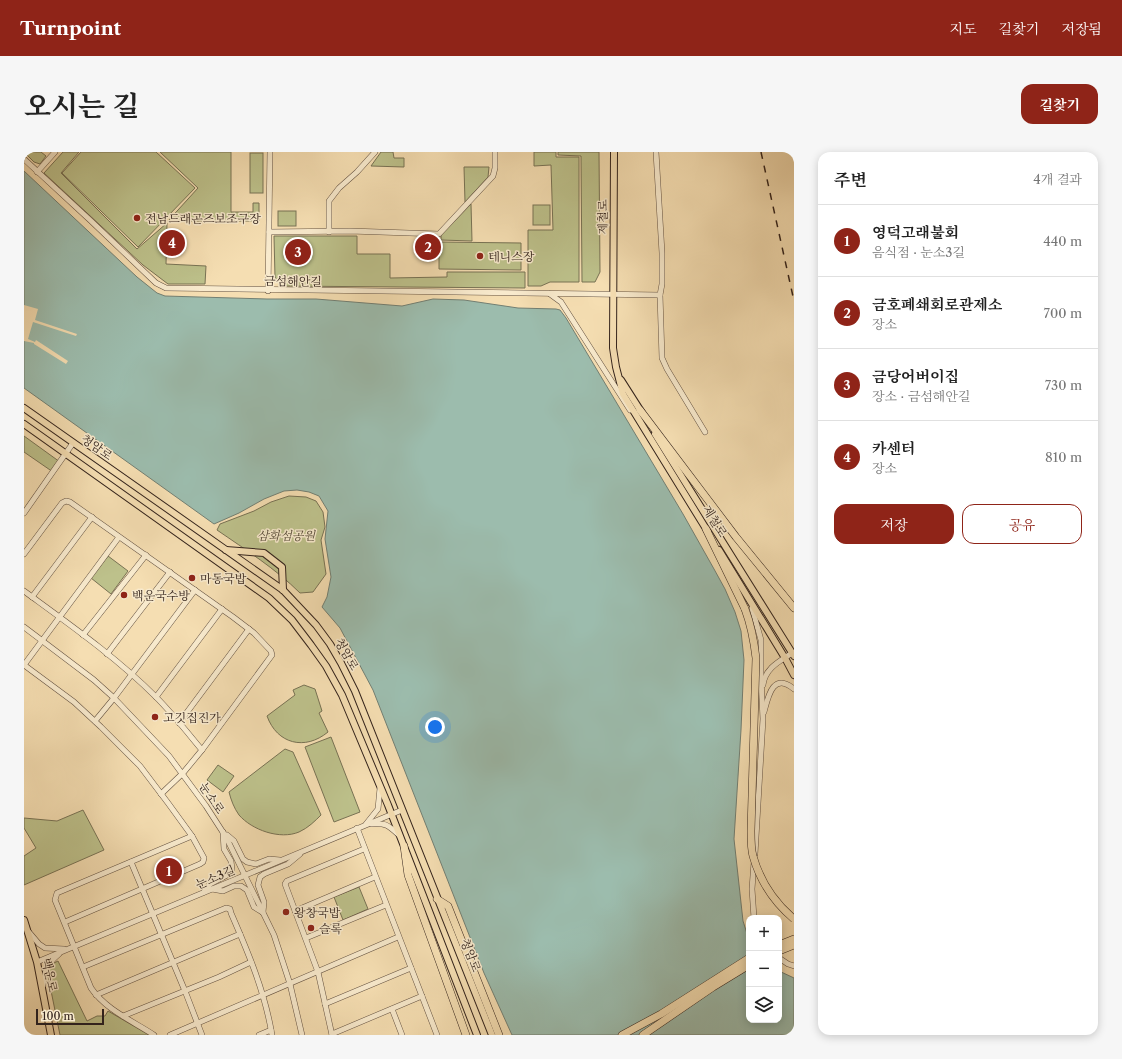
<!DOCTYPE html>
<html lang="ko">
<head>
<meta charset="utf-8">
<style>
	body { margin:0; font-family:"Libre Caslon Text","Noto Serif KR",serif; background:#f6f6f6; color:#222 }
	.controls { position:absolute; right:12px; bottom:12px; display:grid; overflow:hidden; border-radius:8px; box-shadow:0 2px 10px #0003 }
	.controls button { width:36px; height:36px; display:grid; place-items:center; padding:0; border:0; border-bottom:1px solid #e0e0e0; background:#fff; color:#222; font:20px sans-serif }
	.scale { position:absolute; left:12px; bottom:10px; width:68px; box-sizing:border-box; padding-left:4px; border:2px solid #33231c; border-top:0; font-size:11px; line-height:14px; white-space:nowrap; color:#33231c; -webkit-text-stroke:3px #f8eacd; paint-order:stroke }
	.you { position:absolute; left:411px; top:575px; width:14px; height:14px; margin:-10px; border:3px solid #fff; border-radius:50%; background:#1a73e8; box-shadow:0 0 0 6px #1a73e833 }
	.badge { display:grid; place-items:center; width:26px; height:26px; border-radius:50%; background:#8f2418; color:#fff; font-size:13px; font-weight:700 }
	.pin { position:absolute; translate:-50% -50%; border:2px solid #fff; box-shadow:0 1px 4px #0006 }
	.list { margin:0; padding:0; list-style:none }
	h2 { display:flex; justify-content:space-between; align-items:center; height:52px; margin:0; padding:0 16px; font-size:17px }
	h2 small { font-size:13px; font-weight:400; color:#767676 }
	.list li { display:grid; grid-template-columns:26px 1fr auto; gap:12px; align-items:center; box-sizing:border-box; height:72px; padding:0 16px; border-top:1px solid #e0e0e0 }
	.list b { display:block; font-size:15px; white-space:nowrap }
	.list p { margin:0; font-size:13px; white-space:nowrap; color:#767676 }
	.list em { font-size:13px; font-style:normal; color:#767676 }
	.actions { display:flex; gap:8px; padding:12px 16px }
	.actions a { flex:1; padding:9px 0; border:1px solid #8f2418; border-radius:12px; text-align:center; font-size:14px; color:#8f2418 }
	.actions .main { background:#8f2418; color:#fff }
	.icon { flex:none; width:22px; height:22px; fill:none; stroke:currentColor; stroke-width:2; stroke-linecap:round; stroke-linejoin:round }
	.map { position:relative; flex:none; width:770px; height:883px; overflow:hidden; border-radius:12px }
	header { display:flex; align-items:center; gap:24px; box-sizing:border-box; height:56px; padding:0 20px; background:#8f2418; color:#fff }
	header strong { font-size:19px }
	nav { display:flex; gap:22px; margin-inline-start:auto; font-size:14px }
	.intro { display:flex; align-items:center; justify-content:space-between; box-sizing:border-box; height:96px; padding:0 24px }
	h1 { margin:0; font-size:28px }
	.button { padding:10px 18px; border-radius:12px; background:#8f2418; color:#fff; font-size:14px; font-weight:700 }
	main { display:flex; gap:24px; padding:0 24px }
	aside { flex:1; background:#fff; border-radius:12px; box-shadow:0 2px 10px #0003 }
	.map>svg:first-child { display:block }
</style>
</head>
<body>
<header>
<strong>Turnpoint</strong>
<nav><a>지도</a><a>길찾기</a><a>저장됨</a></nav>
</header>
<div class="intro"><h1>오시는 길</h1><a class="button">길찾기</a></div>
<main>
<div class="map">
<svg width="770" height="883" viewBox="0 0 770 883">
	<rect width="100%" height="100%" fill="#f5deb2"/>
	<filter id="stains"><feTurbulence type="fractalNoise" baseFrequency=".005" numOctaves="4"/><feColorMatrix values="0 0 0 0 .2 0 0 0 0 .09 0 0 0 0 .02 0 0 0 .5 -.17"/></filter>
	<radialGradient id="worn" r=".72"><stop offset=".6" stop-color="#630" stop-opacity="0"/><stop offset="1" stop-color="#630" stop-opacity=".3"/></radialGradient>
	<!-- green -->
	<g fill="#bdc18b" stroke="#787254">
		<path d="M0 0H17L22 4 16 12 10 10Z"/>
		<path d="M39 0H55L37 21 113 97 143 71 142 112 182 114 181 132H144L119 113 20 21Z"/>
		<path d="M57 0H132L171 36 114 95 38 21Z"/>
		<path d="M136 0H207V60H229V51H235V69H144L174 36Z"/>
		<path d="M357 0H369L370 6H380V15L347 14Z"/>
		<path d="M510 0H532V5H555V130H526L517 134H504V78H529L527 13 510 14Z"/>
		<path d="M534 0H575L576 120 571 130H558L557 4 534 3Z"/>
		<rect x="226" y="1" width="13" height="40"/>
		<path d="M440 15H465L464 25 441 50Z"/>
		<path d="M447 52 448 89 417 88V83Z"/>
		<rect x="509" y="53" width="17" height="20"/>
		<rect x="254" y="59" width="18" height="15"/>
		<path d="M250 84H333V102H366V126L423 125V120H501V136L256 134 251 125Z"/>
		<path d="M415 90 497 91V118L415 117Z"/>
		<path d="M0 284 36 310 29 320 0 300Z"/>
		<path d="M265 344 282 345 292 349 299 360 301 375 297 388 302 422 289 440 276 441C252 417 222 398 193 378L196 372 230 359 247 350Z"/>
		<path d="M84 404 104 419 87 442 67 426Z"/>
		<path d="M280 533 291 537 298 559 295 561 304 580C281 599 253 592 243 564L271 543 269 538Z"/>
		<path d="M307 585 336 660 310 670 281 595Z"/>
		<path d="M261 597 269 600 297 663C291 669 284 676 275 680 256 688 228 678 215 663 210 656 207 648 205 640Z"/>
		<path d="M194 613 210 624 199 640 183 628Z"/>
		<path d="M59 658 80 698 0 733V704L12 696 0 676V666L33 669Z"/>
		<path d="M335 735 344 757 319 768 310 745Z"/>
		<path d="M34 809 63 869 73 864H81L84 859 125 883H36L23 819 26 813Z"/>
	</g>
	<!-- water -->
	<path fill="#9cbcad" stroke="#727f73" d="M0 19 113 125 133 141 141 144 243 147H292L378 154 409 147 440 148 494 156 532 157 536 158 542 166 659 362 690 417 701 437 711 460 717 479 720 508 717 578 710 687 719 769 725 788V868H755V819L770 826V883H488L460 821 349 538 316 476 298 455 303 445 307 425 301 387 304 359 295 344 285 340 273 338 260 339 240 347 215 361 190 372 0 236Z"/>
	<!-- pier -->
	<path fill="#f5deb2" d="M0 153 14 157 11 168 53 182 52 184 9 170 4 187 11 190 12 188 44 209 42 212 10 192V191L0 189Z"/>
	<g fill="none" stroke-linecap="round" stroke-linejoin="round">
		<defs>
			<g id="minor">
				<path d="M632 0 638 101V132L636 143 638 206 643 217 681 280"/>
				<path d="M0 7 66 68 132 131 142 136 636 143"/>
				<path d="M13 20 31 0"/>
				<path d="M245 80 326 79 415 82 469 24 471 16V0"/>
				<path d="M305 80V49L315 36 333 20 351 0"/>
				<path d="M244 139 246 0"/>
				<path d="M526 142 537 150 606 258"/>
				<path d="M0 361 49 291"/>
				<path d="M0 402 38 351 42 349 46 350 209 465 230 481 247 499 248 503 178 598 159 621 137 642"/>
				<path d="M0 439C45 472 92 505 132 545 148 561 163 580 178 598"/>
				<path d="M8 445 68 365"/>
				<path d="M728 456 737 488V527L739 567 731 702"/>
				<path d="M0 475 70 528 90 546 145 604 182 654 202 685 250 783 266 832 278 883"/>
				<path d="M59 483 122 403"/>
				<path d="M83 502 146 420"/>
				<path d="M0 513 50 550 77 575 116 614 144 651 168 684 180 706 179 710 176 712 41 770"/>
				<path d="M0 513 95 385"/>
				<path d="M739 533C741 516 756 509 768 501"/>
				<path d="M132 545 198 457"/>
				<path d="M740 560C744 545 749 519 770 537"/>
				<path d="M71 569 90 546 171 438"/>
				<path d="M155 571 225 477"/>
				<path d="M342 672 354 657 356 636"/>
				<path d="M347 672C363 671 364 673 376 684"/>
				<path d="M333 676 413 883"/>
				<path d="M203 683 210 689 219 707 223 710 232 712 245 707 256 708"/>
				<path d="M107 710 161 839 178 883"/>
				<path d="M188 737 199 739 210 734H217L223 738 230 755 238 760"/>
				<path d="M180 740 186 732 203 723 208 717 207 709 200 697 199 680"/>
				<path d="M271 759 351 725"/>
				<path d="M239 760 240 750 234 733 236 725 240 722 264 712 276 702"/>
				<path d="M730 766 728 737 730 710"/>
				<path d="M4 779 15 792 21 796 40 797"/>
				<path d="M282 786 362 753"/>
				<path d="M755 806 764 812 770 814"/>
				<path d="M13 810 378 658"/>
				<path d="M59 815 202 756 206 757 207 761C224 800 241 840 248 883"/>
				<path d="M19 834C21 817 22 813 35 802"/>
				<path d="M72 843 216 782"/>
				<path d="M301 852 387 816"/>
				<path d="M368 857 378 883"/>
				<path d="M99 864 195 825 227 810"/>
				<path d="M308 882 398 844"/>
				<path d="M130 883C109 869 82 858 67 836L31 748 33 741 168 684"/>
				<path d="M146 883 374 785"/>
				<path d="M235 883 247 878"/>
				<path d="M308 883 294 820 261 732 263 729 340 697"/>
			</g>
			<g id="major">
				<path d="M590 0 589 196 592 215 599 242 684 380"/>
				<path d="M597 228 618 261"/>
				<path d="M0 256 259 438 292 473 306 492 317 511 331 539 468 883"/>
				<path d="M0 272 245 446 268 468 287 493 302 514 318 543 364 653 453 883"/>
				<path d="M631 282 770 504"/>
				<path d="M202 398 240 401 258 415 259 438"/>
				<path d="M695 398 761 506 770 523"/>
				<path d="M0 768 13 810 27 883"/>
			</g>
			<g id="highway">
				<path d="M616 258 712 385 770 456"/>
				<path d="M682 377 721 457"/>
				<path d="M380 694 384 723 442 883"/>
				<path d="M413 747 424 754 475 883"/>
				<path d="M755 793 770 787"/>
				<path d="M755 799 770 793"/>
				<path d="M598 883 637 862 725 806"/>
				<path d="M619 883 689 835 725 813"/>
			</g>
		</defs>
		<!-- minor casing -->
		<use href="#minor" stroke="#645242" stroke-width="6"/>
		<!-- major casing -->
		<use href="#major" stroke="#33231c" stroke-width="8"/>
		<!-- highway casing -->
		<use href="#highway" stroke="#33231c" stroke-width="8"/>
		<!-- minor -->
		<use href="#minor" stroke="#f8eacd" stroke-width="5"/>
		<!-- major -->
		<use href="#major" stroke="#f5deb2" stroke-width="6"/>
		<!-- highway -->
		<use href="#highway" stroke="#f5deb2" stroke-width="7"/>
		<!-- rail -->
		<path stroke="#33231c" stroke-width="1.5" stroke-dasharray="7 7" stroke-linecap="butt" d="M737 0 770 149"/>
		<defs>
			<path id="highway-bridge" d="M721 457C727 473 730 489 732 506L727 679C727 687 727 697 729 704 736 729 751 751 770 767"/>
		</defs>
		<!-- highway-bridge casing -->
		<use href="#highway-bridge" stroke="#33231c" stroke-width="8" stroke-linecap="butt"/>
		<!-- highway-bridge -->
		<use href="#highway-bridge" stroke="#f5deb2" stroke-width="7"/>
	</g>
	<!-- markers -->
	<g fill="#8f2418" stroke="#f8eacd" stroke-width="1.5">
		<circle cx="113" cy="66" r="4"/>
		<circle cx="456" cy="104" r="4"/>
		<circle cx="168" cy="426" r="4"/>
		<circle cx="100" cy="443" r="4"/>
		<circle cx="131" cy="565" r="4"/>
		<circle cx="262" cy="760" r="4"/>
		<circle cx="287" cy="776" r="4"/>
	</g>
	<g text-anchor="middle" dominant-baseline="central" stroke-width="3" stroke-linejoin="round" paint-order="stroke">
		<!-- street labels -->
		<g font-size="12" fill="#33231c" stroke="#f8eacd">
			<text transform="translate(578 65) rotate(-90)">제철로</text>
			<text transform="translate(269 129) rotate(1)">금섬해안길</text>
			<text transform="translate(73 295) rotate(35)">청암로</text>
			<text transform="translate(691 369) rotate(58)">제철로</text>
			<text transform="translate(323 502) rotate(60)">청암로</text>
			<text transform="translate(188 646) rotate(56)">눈소로</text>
			<text transform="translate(191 725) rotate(-23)">눈소3길</text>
			<text transform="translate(447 803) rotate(69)">청암로</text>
			<text transform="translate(26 823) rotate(78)">백운로</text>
		</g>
		<!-- poi labels -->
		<g font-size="12" fill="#33231c" stroke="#f8eacd" text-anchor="start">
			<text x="121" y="66">전남드래곤즈보조구장</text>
			<text x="464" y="104">테니스장</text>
			<text x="176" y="426">마동국밥</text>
			<text x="108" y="443">백운국수방</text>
			<text x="139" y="565">고깃집진가</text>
			<text x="270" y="760">왕창국밥</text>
			<text x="295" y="776">슬록</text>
		</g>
		<!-- park labels -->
		<g font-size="12" font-style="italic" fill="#564a38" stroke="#f8eacd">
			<text x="262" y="383">삼화섬공원</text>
		</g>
	</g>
	<rect width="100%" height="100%" filter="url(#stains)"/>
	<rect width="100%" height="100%" fill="url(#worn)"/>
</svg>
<div class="controls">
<button>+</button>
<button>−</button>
<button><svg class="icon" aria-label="layers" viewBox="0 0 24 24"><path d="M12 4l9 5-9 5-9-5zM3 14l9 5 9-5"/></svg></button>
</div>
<div class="scale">100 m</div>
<div class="you"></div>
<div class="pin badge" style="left:145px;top:719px">1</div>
<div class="pin badge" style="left:404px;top:95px">2</div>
<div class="pin badge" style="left:274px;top:100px">3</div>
<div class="pin badge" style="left:148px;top:91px">4</div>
</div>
<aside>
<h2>주변<small>4개 결과</small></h2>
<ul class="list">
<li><span class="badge">1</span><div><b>영덕고래불회</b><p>음식점 · 눈소3길</p></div><em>440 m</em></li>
<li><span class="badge">2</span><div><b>금호폐쇄회로관제소</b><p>장소</p></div><em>700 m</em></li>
<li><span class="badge">3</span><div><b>금당어버이집</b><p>장소 · 금섬해안길</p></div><em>730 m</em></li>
<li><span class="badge">4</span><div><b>카센터</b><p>장소</p></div><em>810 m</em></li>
</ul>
<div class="actions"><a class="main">저장</a><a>공유</a></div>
</aside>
</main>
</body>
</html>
